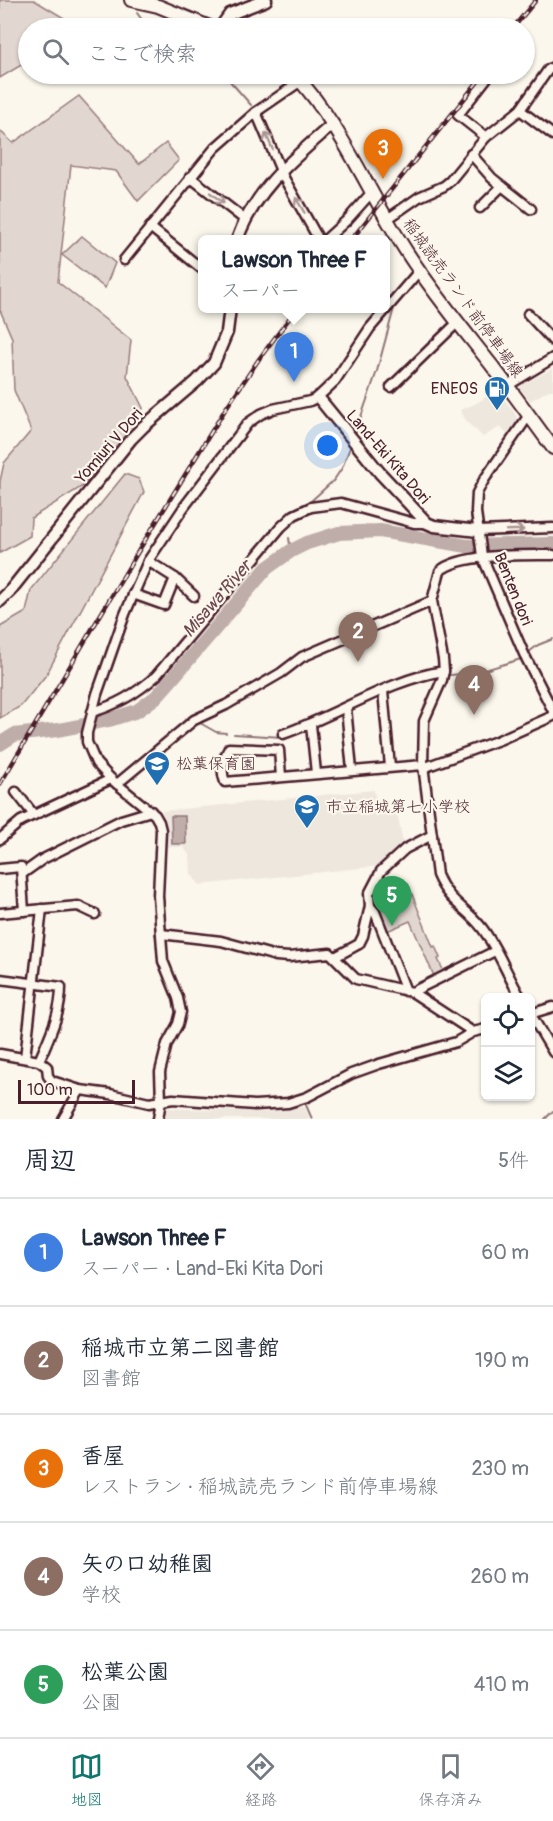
<!DOCTYPE html>
<html lang="ja">
<head>
<meta charset="utf-8">
<style>
	body { margin:0; font-family:Pangolin,"Klee One",sans-serif; background:#f2f2f3; color:#1f2937 }
	.controls { position:absolute; right:18px; bottom:18px; display:grid; overflow:hidden; border-radius:9px; box-shadow:0 2px 4px #0004 }
	.controls button { width:54px; height:54px; display:grid; place-items:center; padding:0; border:0; border-bottom:2px solid #e0e1e3; background:#fff; color:#1f2937; font:30px sans-serif }
	.scale { position:absolute; left:18px; bottom:15px; width:117px; box-sizing:border-box; padding-left:6px; border:3px solid #4a1f2b; border-top:0; font-size:16px; line-height:21px; white-space:nowrap; color:#4a1f2b; -webkit-text-stroke:4px #fbf7ec; paint-order:stroke }
	.you { position:absolute; left:328px; top:446px; width:21px; height:21px; margin:-15px; border:4px solid #fff; border-radius:50%; background:#1a73e8; box-shadow:0 0 0 9px #1a73e833 }
	.badge { display:grid; place-items:center; width:39px; height:39px; border-radius:50%; background:#0f766e; color:#fff; font-size:20px; font-weight:700 }
	.pin { position:absolute; translate:-50% -50px; filter:drop-shadow(0 2px 3px #0008) }
	.pin::after { content:''; position:absolute; top:32px; width:21px; height:18px; background:inherit; clip-path:polygon(0 0,100% 0,50% 100%) }
	.popup { position:absolute; left:198px; top:235px; width:192px; height:78px; box-sizing:border-box; display:grid; place-content:center; border-radius:9px; background:#fff; filter:drop-shadow(0 2px 4px #0005); font-size:20px; white-space:nowrap; color:#747a83 }
	.popup b { font-size:22px; color:#1f2937 }
	.popup::after { content:''; position:absolute; left:50%; top:100%; margin-left:-12px; border:12px solid transparent; border-top-color:#fff }
	.list { margin:0; padding:0; list-style:none }
	h2 { display:flex; justify-content:space-between; align-items:center; height:78px; margin:0; padding:0 24px; font-size:26px }
	h2 small { font-size:20px; font-weight:400; color:#747a83 }
	.list li { display:grid; grid-template-columns:39px 1fr auto; gap:18px; align-items:center; box-sizing:border-box; height:108px; padding:0 24px; border-top:2px solid #e0e1e3 }
	.list b { display:block; font-size:22px; white-space:nowrap }
	.list p { margin:0; font-size:20px; white-space:nowrap; color:#747a83 }
	.list em { font-size:20px; font-style:normal; color:#747a83 }
	.icon { flex:none; width:33px; height:33px; fill:none; stroke:currentColor; stroke-width:2; stroke-linecap:round; stroke-linejoin:round }
	.map { position:relative; flex:none; width:553px; height:1119px; overflow:hidden }
	.search { position:absolute; background:#fff; box-shadow:0 2px 4px #0004; left:18px; right:18px; top:18px; height:66px; display:flex; align-items:center; gap:15px; box-sizing:border-box; padding:0 21px; border-radius:33px; color:#747a83; font-size:22px }
	.sheet { height:618px; background:#fff }
	nav { display:flex; justify-content:space-around; align-items:center; box-sizing:border-box; height:84px; border-top:2px solid #e0e1e3; background:#fff; font-size:16px; color:#747a83 }
	nav a { display:grid; justify-items:center; gap:3px }
	nav .on { color:#0f766e }
	.map>svg:first-child { display:block }
</style>
</head>
<body>
<div class="map">
<svg width="553" height="1119" viewBox="0 0 553 1119">
	<rect width="100%" height="100%" fill="#fbf7ec"/>
	<filter id="ink" filterUnits="userSpaceOnUse"><feTurbulence type="fractalNoise" baseFrequency=".0167" numOctaves="2"/><feDisplacementMap in="SourceGraphic" scale="12" xChannelSelector="R" yChannelSelector="G"/><feConvolveMatrix kernelMatrix="1 2 1 2 8 2 1 2 1" color-interpolation-filters="sRGB"/></filter>
	<g filter="url(#ink)">
		<!-- built -->
		<g fill="#eee7de">
			<path d="M553 368V390H549L530 401 519 387Z"/>
			<path d="M497 390 514 412 519 423 510 436 500 427 483 437 467 422 460 410 475 404Z"/>
			<path d="M374 790 376 804 384 808H396L403 842 380 866 200 885 191 874 190 856 183 847H165L166 820 162 811Z"/>
			<path d="M304 1106 310 1119H165L167 1108 267 1112Z"/>
		</g>
		<!-- green -->
		<g fill="#e2d7d0" stroke="#967b7e" stroke-width="1.5">
			<path d="M0 0H34L64 18 47 28H28V39L26 41V62L0 78Z"/>
			<path d="M79 96 139 164 166 143 179 160 138 201 116 171 71 165 58 282 131 340 127 376 143 408 138 423 83 486 31 518 30 536 0 553V481L4 463 31 431 14 390 12 338 0 310V131L13 143Z"/>
			<path d="M82 236 115 263 105 288 62 255Z"/>
			<path d="M125 474 139 479 144 492 46 675 21 706 0 718V627L26 612 31 590Z"/>
			<path d="M408 884 433 947 435 946 440 958 438 959 444 972 434 976 410 921 387 931 375 901Z"/>
		</g>
		<!-- water -->
		<path fill="#bfadaa" stroke="#907477" stroke-width="1.5" d="M171 816H185L186 844H172Z"/>
		<g fill="none" stroke-linecap="round" stroke-linejoin="round">
			<!-- stream -->
			<g stroke="#907477" stroke-width="2">
				<path d="M137 13 148 28"/>
				<path d="M218 74 229 80 251 105"/>
				<path d="M354 437 377 371 394 308"/>
				<path d="M311 501 334 480 342 468 351 445"/>
				<path d="M289 538 291 551"/>
				<path d="M529 652 538 645 553 639"/>
				<path d="M450 675 475 673 521 659"/>
				<path d="M389 692 403 686"/>
				<path d="M352 709 377 697"/>
				<path d="M200 723 216 732 226 733"/>
				<path d="M318 725 340 714"/>
				<path d="M234 734 282 737"/>
				<path d="M0 846 18 829"/>
				<path d="M306 1105 312 1119"/>
				<path d="M545 1119 553 1111"/>
			</g>
			<!-- river -->
			<path stroke="#bfadaa" stroke-width="14" d="M0 744 14 735 58 730 109 720 137 711 156 697 171 680 267 568 291 551 307 543 339 533 380 531 467 546 553 544"/>
			<defs>
				<g id="minor">
					<path d="M520 110 553 135"/>
					<path d="M256 112 284 178 319 240"/>
					<path d="M486 137 458 115 490 74"/>
					<path d="M471 154 492 178 531 209"/>
					<path d="M190 177 244 219"/>
					<path d="M480 208 502 186"/>
					<path d="M386 220 419 197 444 186 450 181 486 137 520 110 548 70 553 67"/>
					<path d="M150 227 202 269"/>
					<path d="M325 240 347 220 372 192"/>
					<path d="M124 260 215 148 256 112 301 81"/>
					<path d="M528 314 553 341"/>
					<path d="M507 386 553 358"/>
					<path d="M391 387 458 322"/>
					<path d="M529 415 484 480 477 493 476 512 482 556 524 654 553 711"/>
					<path d="M478 531 553 528"/>
					<path d="M148 561 175 578 194 596"/>
					<path d="M133 594 164 605 175 578"/>
					<path d="M383 691 390 767"/>
					<path d="M346 708 352 770"/>
					<path d="M92 712C117 705 136 694 156 676L281 527 294 515 311 507 341 503 414 523H427"/>
					<path d="M311 725 316 773"/>
					<path d="M283 734C336 716 390 679 444 671"/>
					<path d="M423 768 499 740 553 716"/>
					<path d="M281 777 279 750 229 748C223 759 220 770 225 782L423 765"/>
					<path d="M117 784 194 720 226 705 281 673 302 657 432 601"/>
					<path d="M16 792 34 815"/>
					<path d="M0 839 21 821 111 779"/>
					<path d="M0 869 21 867 24 911"/>
					<path d="M22 874 43 859 121 820 151 811"/>
					<path d="M370 906 375 912 406 991"/>
					<path d="M0 913 78 906 95 914"/>
					<path d="M161 934 221 941 276 956 289 957 330 953 356 979 412 992 473 1032"/>
					<path d="M335 957 359 944 363 936 370 906 369 894 381 871 405 849 432 835"/>
					<path d="M0 979 61 987C61 1014 49 1037 39 1061"/>
					<path d="M412 992 495 951"/>
					<path d="M521 998C507 975 498 949 482 928 466 907 449 903 437 875L423 765 424 721 442 680 444 671 443 659 432 601 440 571C460 553 525 555 553 555"/>
					<path d="M530 1013 553 1052"/>
					<path d="M530 1014 553 1007"/>
					<path d="M0 1054 39 1061 47 1067 48 1076 52 1081 80 1090 110 1094 149 1103 173 1099 255 1105 288 1103 307 1097 351 1074 379 1064 456 1042 473 1032 486 1029"/>
					<path d="M25 1058 42 909"/>
					<path d="M63 1119 80 1090"/>
					<path d="M158 1119 161 1101 160 1072 167 1044 178 1024 181 1012 178 998 163 961 158 896 161 830 159 822 155 815 111 779 96 763 87 742V733L97 694 125 614 148 561 184 507 248 423 261 414 273 409 310 401 318 397 335 381 370 328 419 271"/>
				</g>
				<g id="tertiary">
					<path d="M220 28 230 14 266 0"/>
					<path d="M237 240C255 189 294 158 333 124"/>
					<path d="M318 397 380 473 427 523 434 526 478 531"/>
					<path d="M0 601 10 591 131 439 144 426 197 381 214 363 227 332 230 308"/>
				</g>
				<g id="secondary">
					<path d="M131 0 158 6 212 28"/>
					<path d="M294 74C343 126 369 195 408 254 434 294 464 330 493 367 514 394 533 421 553 448"/>
				</g>
			</defs>
			<!-- minor casing -->
			<use href="#minor" stroke="#4a1f2b" stroke-width="13"/>
			<!-- tertiary casing -->
			<use href="#tertiary" stroke="#4a1f2b" stroke-width="15"/>
			<!-- secondary casing -->
			<use href="#secondary" stroke="#4a1f2b" stroke-width="16"/>
			<!-- minor -->
			<use href="#minor" stroke="#fbf7ec" stroke-width="8"/>
			<!-- tertiary -->
			<use href="#tertiary" stroke="#fbf7ec" stroke-width="10"/>
			<!-- secondary -->
			<use href="#secondary" stroke="#fbf7ec" stroke-width="12"/>
			<defs>
				<g id="rail">
					<path d="M513 28 536 0"/>
					<path d="M351 240 484 74"/>
					<path d="M0 784 139 550 226 408 259 359 297 308"/>
				</g>
			</defs>
			<!-- rail casing -->
			<use href="#rail" stroke="#4a1f2b" stroke-width="4.5"/>
			<!-- rail -->
			<use href="#rail" stroke="#fbf7ec" stroke-width="2" stroke-dasharray="7" stroke-linecap="butt"/>
		</g>
		<!-- one-way arrows -->
		<defs><path id="oneway-shaft" d="M-6 0H5M1.5-3L5.5 0L1.5 3" fill="none" stroke-width="1.6" stroke-linecap="round" stroke-linejoin="round" transform="scale(1.5)"/></defs>
		<g stroke="#ab9695">
			<use href="#oneway-shaft" transform="translate(269 141) rotate(-114)"/>
			<use href="#oneway-shaft" transform="translate(217 198) rotate(38)"/>
			<use href="#oneway-shaft" transform="translate(300 205) rotate(-120)"/>
			<use href="#oneway-shaft" transform="translate(515 530) rotate(-2)"/>
		</g>
	</g>
	<!-- icons -->
	<defs>
		<symbol id="fuel-pin" viewBox="-11 -11 22 30"><path d="M0 17L-7.5 6A9.5 9.5 0 1 1 7.5 6Z" fill="#1f6fb2" stroke="#fbf7ec"/><path d="M-5.5-6h7V0h2V4h1.3V-2.5L3-4.5l.8-.8L6-3V5H2.5V1h-1V6h-7ZM-4.2-4.7v3.2H.2V-4.7Z" fill="#fff"/></symbol>
		<symbol id="school-pin" viewBox="-11 -11 22 30"><path d="M0 17L-7.5 6A9.5 9.5 0 1 1 7.5 6Z" fill="#1f6fb2" stroke="#fbf7ec"/><path d="M0-5L7-2L0 1L-7-2ZM-4 1L0 2.5L4 1V4Q0 6-4 4Z" fill="#fff"/></symbol>
	</defs>
	<g fill-rule="evenodd">
		<use href="#fuel-pin" x="482" y="374" width="30" height="40"/>
		<use href="#school-pin" x="142" y="749" width="30" height="40"/>
		<use href="#school-pin" x="292" y="792" width="30" height="40"/>
	</g>
	<g text-anchor="middle" dominant-baseline="central" stroke-width="4.5" stroke-linejoin="round" paint-order="stroke">
		<!-- street labels -->
		<g font-size="16" fill="#4a1f2b" stroke="#fbf7ec">
			<text transform="translate(463 298) rotate(54)">稲城読売ランド前停車場線</text>
			<text transform="translate(109 446) rotate(-49)">Yomiuri V Dori</text>
			<text transform="translate(388 457) rotate(49)">Land-Eki Kita Dori</text>
			<text transform="translate(513 589) rotate(68)">Benten dori</text>
		</g>
		<!-- poi labels -->
		<g font-size="16" fill="#4a1f2b" stroke="#fbf7ec" text-anchor="start">
			<text x="478" y="389" text-anchor="end">ENEOS</text>
			<text x="176" y="764">松葉保育園</text>
			<text x="326" y="807">市立稲城第七小学校</text>
		</g>
		<!-- water labels -->
		<g font-size="18" font-style="italic" fill="#6d4a51" stroke="#fbf7ec">
			<text transform="translate(217 599) rotate(-49)">Misawa River</text>
		</g>
	</g>
</svg>
<div class="controls">
<button><svg class="icon" aria-label="locate" viewBox="0 0 24 24"><circle cx="12" cy="12" r="6"/><path d="M12 2v4M12 18v4M2 12h4M18 12h4"/></svg></button>
<button><svg class="icon" aria-label="layers" viewBox="0 0 24 24"><path d="M12 4l9 5-9 5-9-5zM3 14l9 5 9-5"/></svg></button>
</div>
<div class="scale">100 m</div>
<div class="you"></div>
<div class="pin badge" style="left:294px;top:382px;background:#3f7fe0">1</div>
<div class="popup"><b>Lawson Three F</b>スーパー</div>
<div class="pin badge" style="left:358px;top:662px;background:#8d6e63">2</div>
<div class="pin badge" style="left:383px;top:179px;background:#e8710a">3</div>
<div class="pin badge" style="left:474px;top:715px;background:#8d6e63">4</div>
<div class="pin badge" style="left:392px;top:926px;background:#2e9e5b">5</div>
<div class="search"><svg class="icon" aria-label="search" viewBox="0 0 24 24"><circle cx="10" cy="10" r="6"/><path d="M15 15l6 6"/></svg>ここで検索</div>
</div>
<section class="sheet">
<h2>周辺<small>5件</small></h2>
<ul class="list">
<li><span class="badge" style="background:#3f7fe0">1</span><div><b>Lawson Three F</b><p>スーパー · Land-Eki Kita Dori</p></div><em>60 m</em></li>
<li><span class="badge" style="background:#8d6e63">2</span><div><b>稲城市立第二図書館</b><p>図書館</p></div><em>190 m</em></li>
<li><span class="badge" style="background:#e8710a">3</span><div><b>香屋</b><p>レストラン · 稲城読売ランド前停車場線</p></div><em>230 m</em></li>
<li><span class="badge" style="background:#8d6e63">4</span><div><b>矢の口幼稚園</b><p>学校</p></div><em>260 m</em></li>
<li><span class="badge" style="background:#2e9e5b">5</span><div><b>松葉公園</b><p>公園</p></div><em>410 m</em></li>
</ul>
</section>
<nav>
<a class="on"><svg class="icon" aria-label="map" viewBox="0 0 24 24"><path d="M3 6l6-2 6 2 6-2v14l-6 2-6-2-6 2zM9 4v14M15 6v14"/></svg>地図</a>
<a><svg class="icon" aria-label="directions" viewBox="0 0 24 24"><path d="M12 3l9 9-9 9-9-9zM9 14v-3h6M13 9l2 2-2 2"/></svg>経路</a>
<a><svg class="icon" aria-label="saved" viewBox="0 0 24 24"><path d="M7 4h10v16l-5-4-5 4z"/></svg>保存済み</a>
</nav>
</body>
</html>
